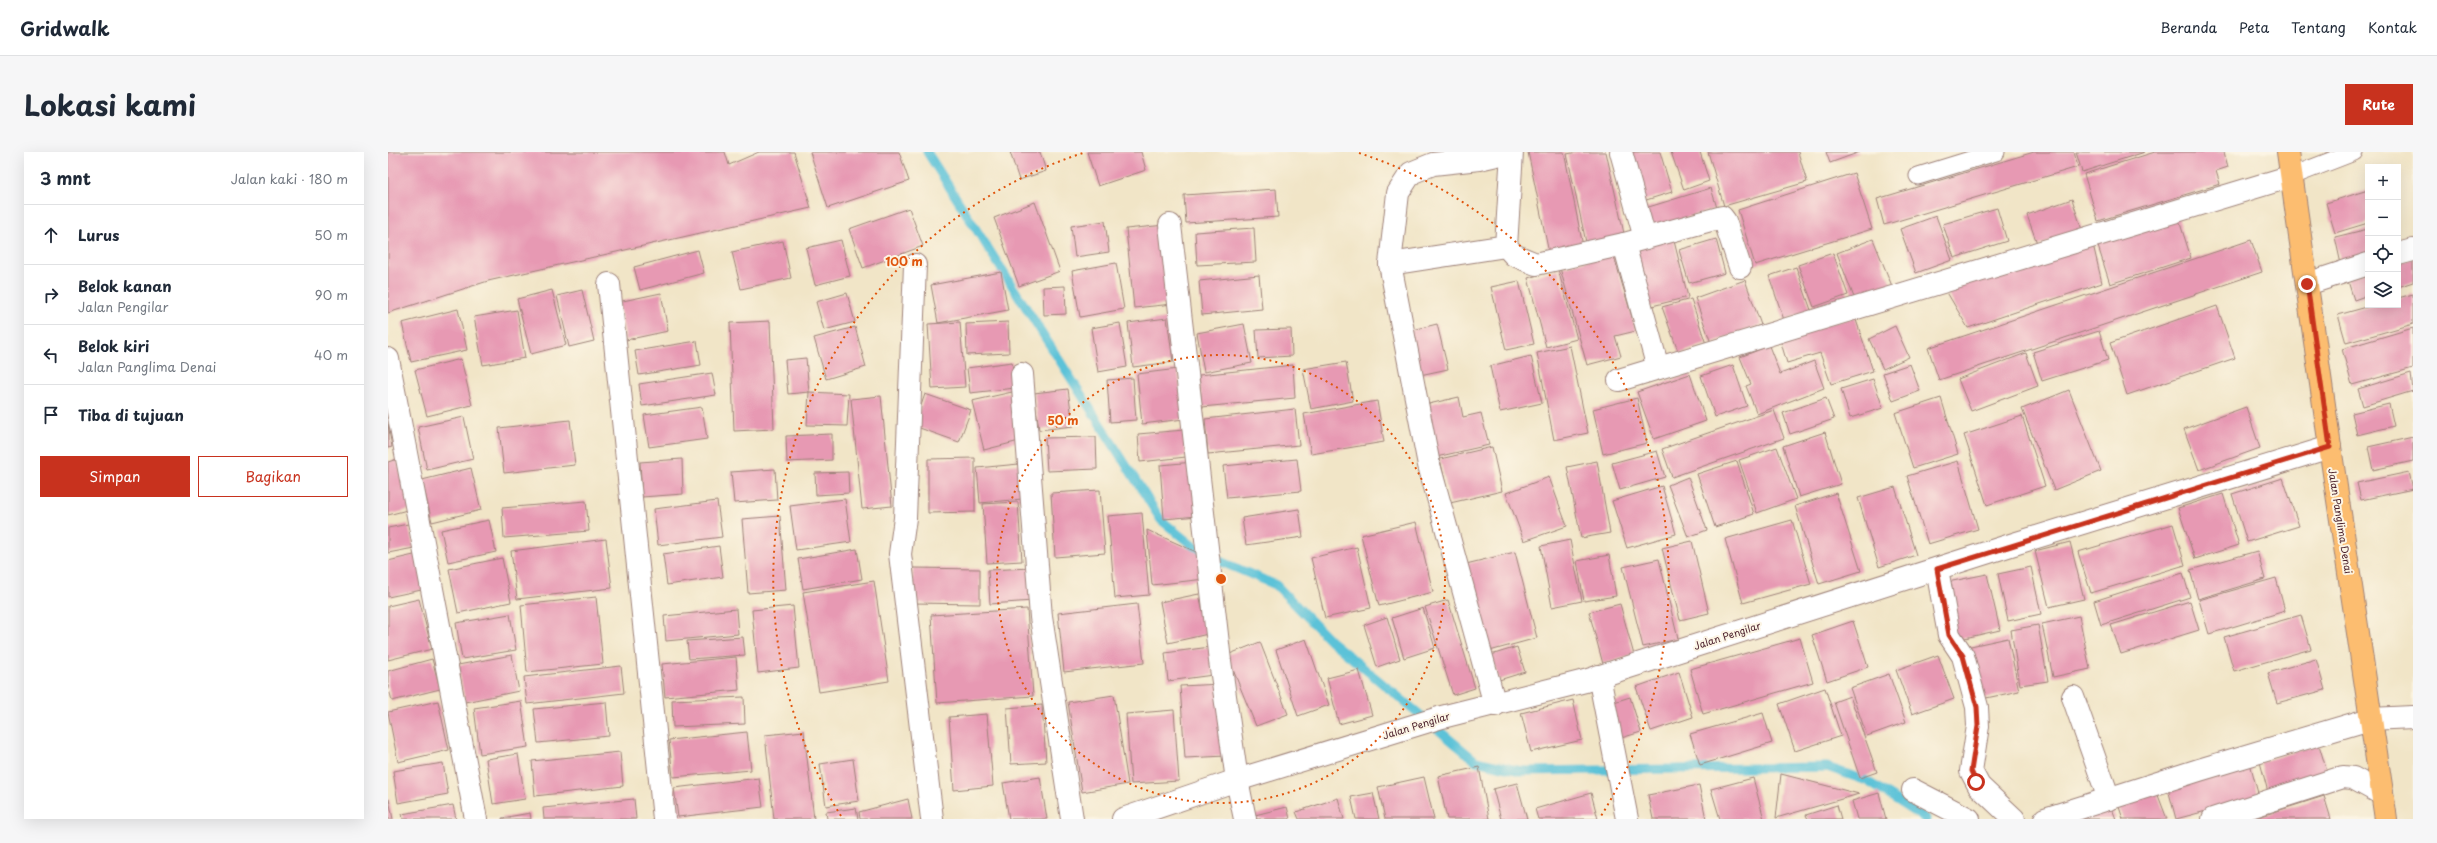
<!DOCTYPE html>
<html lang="id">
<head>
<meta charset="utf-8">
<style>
	body { margin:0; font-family:"Playpen Sans",sans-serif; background:#f6f6f7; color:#1f2937 }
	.controls { position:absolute; right:12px; top:12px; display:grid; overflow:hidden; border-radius:0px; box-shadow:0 4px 16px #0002 }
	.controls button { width:36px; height:36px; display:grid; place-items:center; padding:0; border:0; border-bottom:1px solid #e0e1e3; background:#fff; color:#1f2937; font:20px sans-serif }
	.stop { position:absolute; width:12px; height:12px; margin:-9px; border:3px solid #c8321e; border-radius:50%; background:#fff }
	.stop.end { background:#c8321e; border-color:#fff; box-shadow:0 1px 4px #0008 }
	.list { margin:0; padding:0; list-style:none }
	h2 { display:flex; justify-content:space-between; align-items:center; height:52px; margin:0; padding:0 16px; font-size:17px }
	h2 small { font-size:13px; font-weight:400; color:#747a83 }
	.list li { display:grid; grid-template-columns:26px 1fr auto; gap:12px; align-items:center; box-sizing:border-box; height:60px; padding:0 16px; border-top:1px solid #e0e1e3 }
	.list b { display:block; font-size:15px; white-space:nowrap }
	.list p { margin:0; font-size:13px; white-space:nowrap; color:#747a83 }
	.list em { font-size:13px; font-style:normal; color:#747a83 }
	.actions { display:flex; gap:8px; padding:12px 16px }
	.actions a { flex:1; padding:9px 0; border:1px solid #c8321e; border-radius:0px; text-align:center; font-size:14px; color:#c8321e }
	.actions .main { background:#c8321e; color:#fff }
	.icon { flex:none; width:22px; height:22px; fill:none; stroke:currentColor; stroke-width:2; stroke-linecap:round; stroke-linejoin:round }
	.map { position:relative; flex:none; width:2025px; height:667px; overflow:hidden; border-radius:0px }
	header { display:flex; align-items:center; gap:24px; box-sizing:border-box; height:56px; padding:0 20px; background:#fff; border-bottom:1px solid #e0e1e3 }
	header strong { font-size:19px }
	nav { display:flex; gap:22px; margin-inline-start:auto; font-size:14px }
	.intro { display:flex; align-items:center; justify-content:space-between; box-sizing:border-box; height:96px; padding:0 24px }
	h1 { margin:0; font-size:28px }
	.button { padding:10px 18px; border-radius:0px; background:#c8321e; color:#fff; font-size:14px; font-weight:700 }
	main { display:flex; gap:24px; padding:0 24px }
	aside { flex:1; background:#fff; border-radius:0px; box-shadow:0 4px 16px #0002 }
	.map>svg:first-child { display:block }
</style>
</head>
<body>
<header>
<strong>Gridwalk</strong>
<nav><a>Beranda</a><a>Peta</a><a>Tentang</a><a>Kontak</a></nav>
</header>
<div class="intro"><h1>Lokasi kami</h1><a class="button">Rute</a></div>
<main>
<aside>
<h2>3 mnt<small>Jalan kaki · 180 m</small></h2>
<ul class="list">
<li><svg class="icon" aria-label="ahead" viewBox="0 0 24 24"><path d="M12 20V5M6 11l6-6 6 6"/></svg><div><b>Lurus</b></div><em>50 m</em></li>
<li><svg class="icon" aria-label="right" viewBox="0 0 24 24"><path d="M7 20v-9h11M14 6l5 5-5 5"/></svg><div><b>Belok kanan</b><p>Jalan Pengilar</p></div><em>90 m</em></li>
<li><svg class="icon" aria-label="left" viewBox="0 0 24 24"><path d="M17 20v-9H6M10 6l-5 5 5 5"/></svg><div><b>Belok kiri</b><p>Jalan Panglima Denai</p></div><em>40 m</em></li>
<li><svg class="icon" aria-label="arrive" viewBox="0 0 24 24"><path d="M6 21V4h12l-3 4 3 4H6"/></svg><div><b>Tiba di tujuan</b></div></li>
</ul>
<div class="actions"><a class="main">Simpan</a><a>Bagikan</a></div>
</aside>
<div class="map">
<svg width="2025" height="667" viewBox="0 0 2025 667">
	<rect width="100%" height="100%" fill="#fcf5e5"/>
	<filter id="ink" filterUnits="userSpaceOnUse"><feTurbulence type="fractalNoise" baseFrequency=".025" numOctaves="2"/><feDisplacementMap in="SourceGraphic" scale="8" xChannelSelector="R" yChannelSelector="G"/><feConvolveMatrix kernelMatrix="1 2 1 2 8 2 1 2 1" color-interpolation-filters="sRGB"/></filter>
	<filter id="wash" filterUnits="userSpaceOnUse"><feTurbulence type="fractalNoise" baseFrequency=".012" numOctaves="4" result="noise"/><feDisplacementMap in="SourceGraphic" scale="16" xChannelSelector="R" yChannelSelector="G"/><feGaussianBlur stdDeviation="0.9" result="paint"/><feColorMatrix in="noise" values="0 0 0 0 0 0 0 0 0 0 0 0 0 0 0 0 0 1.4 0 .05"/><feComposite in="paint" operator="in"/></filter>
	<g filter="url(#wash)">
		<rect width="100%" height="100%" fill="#f1e5c7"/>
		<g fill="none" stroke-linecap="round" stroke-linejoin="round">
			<!-- stream -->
			<path stroke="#5bc2d8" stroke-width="9" d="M539 0 773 368 815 402 888 433 943 489 1088 609 1133 619 1439 615 1479 629 1538 667"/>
		</g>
		<g id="blocks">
			<!-- building -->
			<g fill="#e799b3">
				<path d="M0 0H337L341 13 371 0H406L423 56 100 129 0 161Z"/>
				<path d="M422 0H511L521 29 440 56Z"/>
				<path d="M622 0H652L658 19 631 28Z"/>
				<path d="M699 0H753L758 18 710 34Z"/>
				<path d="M1140 0H1176L1196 99 1162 106Z"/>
				<path d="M1189 0H1218L1237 86 1199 95 1179 2Z"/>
				<path d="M1240 0H1272L1284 40 1255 49Z"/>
				<path d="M1283 0H1312L1321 29 1296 38Z"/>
				<path d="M1320 0H1410L1419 30 1336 54Z"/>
				<path d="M1438 0H1472L1442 11Z"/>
				<path d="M1646 0H1686L1690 15 1496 73 1489 47Z"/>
				<path d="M1688 0H1757L1694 20Z"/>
				<path d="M1767 0H1836L1840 15 1828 19 1832 32 1710 69 1696 22Z"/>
				<path d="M1466 21 1484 77 1367 113 1350 58Z"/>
				<path d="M1323 36 1329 56 1260 78 1254 57Z"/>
				<path d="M888 37 890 65 798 71 796 43Z"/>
				<path d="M1980 38V71L1947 81 1938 51Z"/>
				<path d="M1684 47 1694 78 1650 94 1639 63Z"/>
				<path d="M647 50 672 119 631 134 606 66Z"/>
				<path d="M521 56 535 94 475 116 461 77Z"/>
				<path d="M1609 56 1619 89 1566 106 1555 72Z"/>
				<path d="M1548 64 1564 108 1528 121 1512 77Z"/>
				<path d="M1790 65 1803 106 1722 132 1709 91Z"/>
				<path d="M717 69 721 100 687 105 683 74Z"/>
				<path d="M777 73 785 152 746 156 738 77Z"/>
				<path d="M866 76 868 110 809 113 807 80Z"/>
				<path d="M1980 77V104L1953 112 1947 85Z"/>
				<path d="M1285 85 1300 145 1260 155 1245 95Z"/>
				<path d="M1328 87 1337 121 1301 131 1291 98Z"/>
				<path d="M1485 87 1504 134 1467 148 1449 101Z"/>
				<path d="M453 88 462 124 427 133 418 96Z"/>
				<path d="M1704 88 1714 131 1580 176 1557 137Z"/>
				<path d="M1863 88 1874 120 1551 228 1540 196Z"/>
				<path d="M395 89 403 126 353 137 344 100Z"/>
				<path d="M310 98 316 121 252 138 246 115Z"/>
				<path d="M1225 101 1248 179 1227 184 1233 204 1199 213 1172 116Z"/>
				<path d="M1445 101 1460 143 1426 155 1410 113Z"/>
				<path d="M2025 106V130L2010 135V111Z"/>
				<path d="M728 111 736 157 692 165 684 119Z"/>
				<path d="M1408 115 1423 158 1396 168 1381 124Z"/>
				<path d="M1170 117 1189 187 1158 195 1140 126Z"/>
				<path d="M613 120 620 158 550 171 543 133Z"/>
				<path d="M1980 120V143L1966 148 1959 126Z"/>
				<path d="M871 123 874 157 814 163 811 129Z"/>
				<path d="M1357 128 1373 173 1323 191 1307 146Z"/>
				<path d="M1131 129 1146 192 1118 198 1103 135Z"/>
				<path d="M677 134 678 162 656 163 655 135Z"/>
				<path d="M164 138 178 193 143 202 129 147Z"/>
				<path d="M194 138 206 189 181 195 169 144Z"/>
				<path d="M273 141 280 179 238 188 230 150Z"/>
				<path d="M459 141 467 170 436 178 428 150Z"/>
				<path d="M2025 142V172L1958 191 1950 163 1986 153H2010V146Z"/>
				<path d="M1303 147 1318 192 1291 202 1274 155Z"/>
				<path d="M1829 154 1847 206 1739 243 1722 191Z"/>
				<path d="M70 157 79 198 23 210 14 171Z"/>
				<path d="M129 158 137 206 95 213 86 165Z"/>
				<path d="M1467 165 1485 219 1443 232 1432 201 1399 211 1391 184Z"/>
				<path d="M779 166 785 210 745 215 740 171Z"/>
				<path d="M382 169 386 277 346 279 342 171Z"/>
				<path d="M572 170 577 235 544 237 540 172Z"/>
				<path d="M620 170 621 201 579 203 578 172Z"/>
				<path d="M732 171 739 215 710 220 703 176Z"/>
				<path d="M856 172 864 211 816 220 809 181Z"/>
				<path d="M1049 172 1060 217 1032 223 1021 179Z"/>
				<path d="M1507 174 1521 205 1495 217 1481 187Z"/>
				<path d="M467 175 478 215 438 227 426 186Z"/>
				<path d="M2025 176V216L1964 233 1954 197Z"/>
				<path d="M903 177 904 204 870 206 868 178Z"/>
				<path d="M1711 179 1720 208 1654 229 1645 200Z"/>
				<path d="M309 189 313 213 251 223 247 199Z"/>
				<path d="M1182 194 1200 281 1166 288 1149 201Z"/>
				<path d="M1381 194 1392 222 1426 209 1436 236 1369 262 1358 234 1363 232 1352 205Z"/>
				<path d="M1638 201 1650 234 1583 259 1570 227Z"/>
				<path d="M1143 204 1154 251 1112 260 1102 214Z"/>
				<path d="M418 206 421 240 400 242 397 208Z"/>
				<path d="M73 207 84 253 39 264 27 218Z"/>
				<path d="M624 210 627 236 582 241 579 216Z"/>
				<path d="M958 210 965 249 923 257 915 217Z"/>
				<path d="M1522 212 1532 239 1505 249 1495 221Z"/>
				<path d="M905 213 907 246 814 255 811 223Z"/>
				<path d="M1345 213 1359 254 1327 265 1313 224Z"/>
				<path d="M790 217 796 267 754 272 749 222Z"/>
				<path d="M324 221 328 243 254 254 251 232Z"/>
				<path d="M2023 221 2025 239 1975 254 1970 237Z"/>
				<path d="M1302 222 1318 269 1266 287 1249 240Z"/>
				<path d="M745 226 748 268 722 270 719 228Z"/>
				<path d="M1485 227 1495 256 1462 266 1453 237Z"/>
				<path d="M680 237 685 274 651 278 646 241Z"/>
				<path d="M1681 238 1713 319 1666 338 1634 257Z"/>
				<path d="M421 240 461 242 459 274 419 273Z"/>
				<path d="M624 240 635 288 596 298 584 249Z"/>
				<path d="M537 242 583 258 571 290 526 274Z"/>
				<path d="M493 244 504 354 474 357 463 247Z"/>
				<path d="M1071 245 1075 265 1093 261 1101 293 1044 306 1032 254Z"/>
				<path d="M1249 246 1259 291 1215 302 1205 257Z"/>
				<path d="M1438 246 1446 267 1402 282 1395 261Z"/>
				<path d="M1553 246 1570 302 1525 316 1507 261Z"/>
				<path d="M989 249 996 290 923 302 916 262Z"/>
				<path d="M2001 252 2006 274 1969 283 1964 261Z"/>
				<path d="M314 255 319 287 261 295 256 263Z"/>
				<path d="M1858 255 1872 296 1811 318 1796 277Z"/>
				<path d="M907 257 911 293 820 302 817 267Z"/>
				<path d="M1386 258 1396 286 1284 325 1274 297Z"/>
				<path d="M1634 264 1657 334 1599 353 1576 283Z"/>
				<path d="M76 265 85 307 39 318 30 275Z"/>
				<path d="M182 268 187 313 116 321 111 276Z"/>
				<path d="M0 272 4 295 0 296Z"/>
				<path d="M796 278 798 305 752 310 750 282Z"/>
				<path d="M1437 280 1453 332 1411 345 1395 294Z"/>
				<path d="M444 282V308L399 310 398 284Z"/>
				<path d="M708 285 709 317 659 319 657 286Z"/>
				<path d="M2025 285V309L1985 318 1980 295Z"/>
				<path d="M1104 295 1114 339 1062 351 1052 307Z"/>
				<path d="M1389 295 1408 347 1369 361 1351 308Z"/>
				<path d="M1269 299 1277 325 1232 338 1224 311Z"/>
				<path d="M587 306V360L540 361V307Z"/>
				<path d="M9 307 23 357 0 363V310Z"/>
				<path d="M294 307 295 342 254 345 252 310Z"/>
				<path d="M909 307 913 339 839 346 835 314Z"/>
				<path d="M1209 309 1222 381 1193 386 1179 315Z"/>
				<path d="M1349 309 1366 362 1327 375 1309 322Z"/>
				<path d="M1570 309 1590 377 1540 392 1519 324Z"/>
				<path d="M806 310 810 364 776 367 772 313Z"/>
				<path d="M631 312 634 347 592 351 589 316Z"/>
				<path d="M83 316 93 358 44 370 34 328Z"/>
				<path d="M387 317 389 348 346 351 343 320Z"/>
				<path d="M460 320 461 341 428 343 427 321Z"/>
				<path d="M2021 320 2025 337 1973 348 1969 331Z"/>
				<path d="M1161 325 1179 374 1136 389 1118 341Z"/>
				<path d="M1300 325 1319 378 1300 385 1280 333Z"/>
				<path d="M1895 326 1911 374 1859 390 1844 342Z"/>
				<path d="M1274 334 1288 382 1239 396 1224 349Z"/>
				<path d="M1507 335 1528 403 1491 415 1470 346Z"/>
				<path d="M712 338 717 401 667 405 663 341Z"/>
				<path d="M1448 341 1473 419 1431 432 1407 354Z"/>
				<path d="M1835 342 1851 393 1807 407 1790 356Z"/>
				<path d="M457 347 463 390 408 398 402 354Z"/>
				<path d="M198 349 201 379 116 386 114 356Z"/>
				<path d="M329 349 334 385 270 393 266 357Z"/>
				<path d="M630 350 634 409 599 411 595 352Z"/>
				<path d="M911 357 915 385 858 393 854 366Z"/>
				<path d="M754 361 761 443 727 446 720 364Z"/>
				<path d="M392 364 398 438 360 441 354 367Z"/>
				<path d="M101 368 108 400 60 410 53 378Z"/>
				<path d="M1404 368 1423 432 1355 451 1337 387Z"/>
				<path d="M1028 370 1045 440 991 454 973 383Z"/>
				<path d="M20 372 26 396 0 401V376Z"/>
				<path d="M1785 372 1797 413 1703 441 1690 400Z"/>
				<path d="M759 378 815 403 817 427 764 433Z"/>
				<path d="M218 387 224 436 129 447 123 399Z"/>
				<path d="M1182 388 1194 449 1164 455 1153 394Z"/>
				<path d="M1304 389 1321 461 1292 468 1274 396Z"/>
				<path d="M1682 390 1696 447 1661 455 1647 399Z"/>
				<path d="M331 394 335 425 279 433 275 402Z"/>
				<path d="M969 395 983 456 937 466 923 406Z"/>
				<path d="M469 397 474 427 415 437 410 407Z"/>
				<path d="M1869 399 1877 427 1810 447 1802 418Z"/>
				<path d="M1127 400 1149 486 1098 500 1074 413Z"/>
				<path d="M30 402 38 437 0 445V409Z"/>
				<path d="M1221 403 1228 444 1196 449 1189 409Z"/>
				<path d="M114 406 123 450 70 461 61 417Z"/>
				<path d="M1271 407 1290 487 1255 495 1235 415Z"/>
				<path d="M1643 415 1653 462 1620 469 1610 422Z"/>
				<path d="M525 416 592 417V452L524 451Z"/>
				<path d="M643 416 645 449 602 452 600 418Z"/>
				<path d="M1795 421 1802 445 1713 473 1706 449Z"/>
				<path d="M1599 422 1612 478 1568 488 1555 431Z"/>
				<path d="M1888 426 1897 459 1821 482 1811 448Z"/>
				<path d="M486 429 501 529 431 540 415 440Z"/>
				<path d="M811 442 820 482 780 491 772 450Z"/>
				<path d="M208 445 215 512 139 520 133 453Z"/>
				<path d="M31 447 44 497 0 508V454Z"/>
				<path d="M1060 448 1087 536 1065 543 1037 455Z"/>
				<path d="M1802 449 1811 478 1733 502 1723 473Z"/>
				<path d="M749 452 756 511 676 520 670 461Z"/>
				<path d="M1232 452 1246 503 1215 512 1201 460Z"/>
				<path d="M405 454 411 516 370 521 364 458Z"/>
				<path d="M1035 456 1047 496 1016 506 1004 466Z"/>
				<path d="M348 457 350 482 278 489 276 464Z"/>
				<path d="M639 457 645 544 549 551 543 463Z"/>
				<path d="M122 462 128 498 74 507 68 471Z"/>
				<path d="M1913 463 1923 497 1846 519 1836 485Z"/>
				<path d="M1691 464 1702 517 1665 525 1654 472Z"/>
				<path d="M999 465 1012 507 989 515 976 473Z"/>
				<path d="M1465 469 1480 515 1439 529 1424 483Z"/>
				<path d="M1650 473 1660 529 1632 533 1623 478Z"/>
				<path d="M355 485 357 503 301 507 299 489Z"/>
				<path d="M1412 486 1425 530 1315 562 1302 517Z"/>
				<path d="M1620 486 1631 539 1589 548 1578 495Z"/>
				<path d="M918 487 941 553 910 564 888 498Z"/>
				<path d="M872 490 900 562 868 574 839 503Z"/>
				<path d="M822 495 825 523 780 529 777 501Z"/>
				<path d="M1129 495 1137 520 1111 528 1103 503Z"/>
				<path d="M124 503 131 539 77 550 70 513Z"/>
				<path d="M1550 503 1566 547 1524 562 1508 518Z"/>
				<path d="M348 505 351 538 277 545 274 512Z"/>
				<path d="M44 507 52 537 4 549 0 533V519Z"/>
				<path d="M1928 507 1937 538 1889 551 1880 521Z"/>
				<path d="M233 514 236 541 139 552 136 525Z"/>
				<path d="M971 518 984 563 951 572 939 526Z"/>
				<path d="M1291 520 1305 565 1263 579 1248 535Z"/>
				<path d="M1501 522 1518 570 1479 584 1462 536Z"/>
				<path d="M834 532 838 604 797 606 792 534Z"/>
				<path d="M1437 536 1453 584 1407 599 1391 552Z"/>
				<path d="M726 543 740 632 694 640 680 550Z"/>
				<path d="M1462 544 1489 620 1472 626 1446 550Z"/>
				<path d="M356 545 357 572 285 575 284 548Z"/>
				<path d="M1242 545 1253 580 1220 590 1210 555Z"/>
				<path d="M1185 548 1194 588 1143 600 1133 561Z"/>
				<path d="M50 549 61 598 10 610 0 560Z"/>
				<path d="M133 549 140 595 92 602 86 556Z"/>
				<path d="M218 550 221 584 150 591 146 557Z"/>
				<path d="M654 553 658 610 623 612 619 556Z"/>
				<path d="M786 558 791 629 743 632 738 562Z"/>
				<path d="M1375 561 1384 591 1312 613 1302 582Z"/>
				<path d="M599 562 605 634 566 638 561 565Z"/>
				<path d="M416 579 426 667H386L377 583Z"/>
				<path d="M359 580 363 618 285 625 281 588Z"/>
				<path d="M1931 593 1940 623 1880 640 1872 610Z"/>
				<path d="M232 600 235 634 147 644 144 609Z"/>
				<path d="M130 602 137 647 105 652 98 607Z"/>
				<path d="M465 607 471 649 438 654 432 612Z"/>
				<path d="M55 611 60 642 10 651 5 619Z"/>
				<path d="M1862 611 1871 645 1788 667 1779 633Z"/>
				<path d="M1091 615 1101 667H1059L1050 624Z"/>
				<path d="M1393 622 1471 642 1388 666Z"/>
				<path d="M652 625 659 667H621L615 631Z"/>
				<path d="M1036 625 1046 667H997L990 635Z"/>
				<path d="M371 626 375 655 290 665 286 636Z"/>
				<path d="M1365 626 1376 667H1332L1323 637Z"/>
				<path d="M1129 631 1139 667H1113L1105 637Z"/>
				<path d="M1311 633 1318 667H1265L1260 643Z"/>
				<path d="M1768 638 1779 667H1735L1730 652Z"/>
				<path d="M985 641 991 667H968L963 645Z"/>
				<path d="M1203 641 1210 667H1150L1147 657Z"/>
				<path d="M1491 641 1498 667H1469L1464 649Z"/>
				<path d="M1936 644 1943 667H1864Z"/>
				<path d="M950 646 956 667H911L908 660Z"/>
				<path d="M0 647H1L5 667H0Z"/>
				<path d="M246 647 248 667H156L155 656Z"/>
				<path d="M520 647 524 667H472L471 660Z"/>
				<path d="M65 653 68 667H15L14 662Z"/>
				<path d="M1449 653 1453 667H1420L1418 663Z"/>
				<path d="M1723 654 1728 667H1686Z"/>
				<path d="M899 655 902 667H859V665Z"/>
				<path d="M468 656 470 667H439L438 660Z"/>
				<path d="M142 661 143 667H114V666Z"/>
			</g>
		</g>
	</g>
	<g filter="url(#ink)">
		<use href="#blocks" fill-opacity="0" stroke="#9e8279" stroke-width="1"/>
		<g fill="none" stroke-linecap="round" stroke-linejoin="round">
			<defs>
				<g id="lane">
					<path d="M1530 24 1608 0"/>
					<path d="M1904 24 1966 0"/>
				</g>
				<g id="street">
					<path d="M1233 0 1257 86"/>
					<path d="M782 73 832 509 849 628 857 667"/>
					<path d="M1236 92 1334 65 1337 69 1352 115"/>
					<path d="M1118 94 1126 103 1148 112 1236 92 1270 216"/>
					<path d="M2010 102 2025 98"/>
					<path d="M1002 112 1118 94 1124 0"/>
					<path d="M527 113 517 366 512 402 544 667"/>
					<path d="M221 132 276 667"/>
					<path d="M1919 132 1980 112"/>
					<path d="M0 207 88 667"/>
					<path d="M634 222 653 465 684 667"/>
					<path d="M1231 228 1904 24"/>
					<path d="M1549 417 1561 483 1575 504 1589 555 1590 574 1583 619 1591 634 1626 667"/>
					<path d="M1211 524 1239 667"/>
					<path d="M1685 545 1721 647"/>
					<path d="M1107 553 1041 313 1002 112 1010 41 1023 21 1045 12 1091 7 1122 0"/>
					<path d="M1525 638 1581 667"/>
					<path d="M735 667 849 628 1054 565 1197 529 1629 391 1942 295"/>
					<path d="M1657 667 1811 618 1982 567 2025 565"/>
					<path d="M1825 667 1955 625 1965 626 1994 642"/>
				</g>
				<path id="primary" d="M1900 0 1942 295 1998 667"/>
			</defs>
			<!-- lane casing -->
			<use href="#lane" stroke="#9e8279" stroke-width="19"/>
			<!-- street casing -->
			<use href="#street" stroke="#9e8279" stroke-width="24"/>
			<!-- primary casing -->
			<use href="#primary" stroke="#9e8279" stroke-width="24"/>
			<!-- lane -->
			<use href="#lane" stroke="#fff" stroke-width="17"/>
			<!-- street -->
			<use href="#street" stroke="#fff" stroke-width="22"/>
			<!-- primary -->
			<use href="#primary" stroke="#fcbd6f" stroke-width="22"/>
		</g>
	</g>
	<g fill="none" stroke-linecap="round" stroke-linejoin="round" filter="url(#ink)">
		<!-- route -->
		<path stroke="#c8321e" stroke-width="5" d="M1588 630 1583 619 1590 574 1589 555 1575 504 1561 483 1549 417 1942 295 1919 132"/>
	</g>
	<!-- distance rings -->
	<g fill="none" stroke="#e0560e" stroke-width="2" stroke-dasharray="2 4">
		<circle cx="833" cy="427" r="224"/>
		<path d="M453 664A448 448 0 0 1 695 1M971 1A448 448 0 0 1 1213 664"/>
	</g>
	<g text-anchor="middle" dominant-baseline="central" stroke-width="4" stroke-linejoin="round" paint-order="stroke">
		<!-- street labels -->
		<g font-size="10" fill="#4a1f2b" stroke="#fcf5e5">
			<text transform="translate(1953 369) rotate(81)">Jalan Panglima Denai</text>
			<text transform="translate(1339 483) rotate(-18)">Jalan Pengilar</text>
			<text transform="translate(1028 573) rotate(-17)">Jalan Pengilar</text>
		</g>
	</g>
	<circle cx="833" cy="427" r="6" fill="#e0560e" stroke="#fcf5e5" stroke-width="2"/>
	<g font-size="12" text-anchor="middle" font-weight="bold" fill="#e0560e" stroke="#fcf5e5" stroke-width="4" stroke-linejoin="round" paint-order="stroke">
		<text x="516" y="114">100 m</text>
		<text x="675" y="273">50 m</text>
	</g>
</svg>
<div class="controls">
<button>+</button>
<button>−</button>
<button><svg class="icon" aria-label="locate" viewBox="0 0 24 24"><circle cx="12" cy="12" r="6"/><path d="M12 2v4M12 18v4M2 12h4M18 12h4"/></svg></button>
<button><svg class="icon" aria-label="layers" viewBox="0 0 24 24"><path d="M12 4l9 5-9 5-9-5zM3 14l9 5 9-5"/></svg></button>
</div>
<div class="stop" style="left:1588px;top:630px"></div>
<div class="stop end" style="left:1919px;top:132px"></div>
</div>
</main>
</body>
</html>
